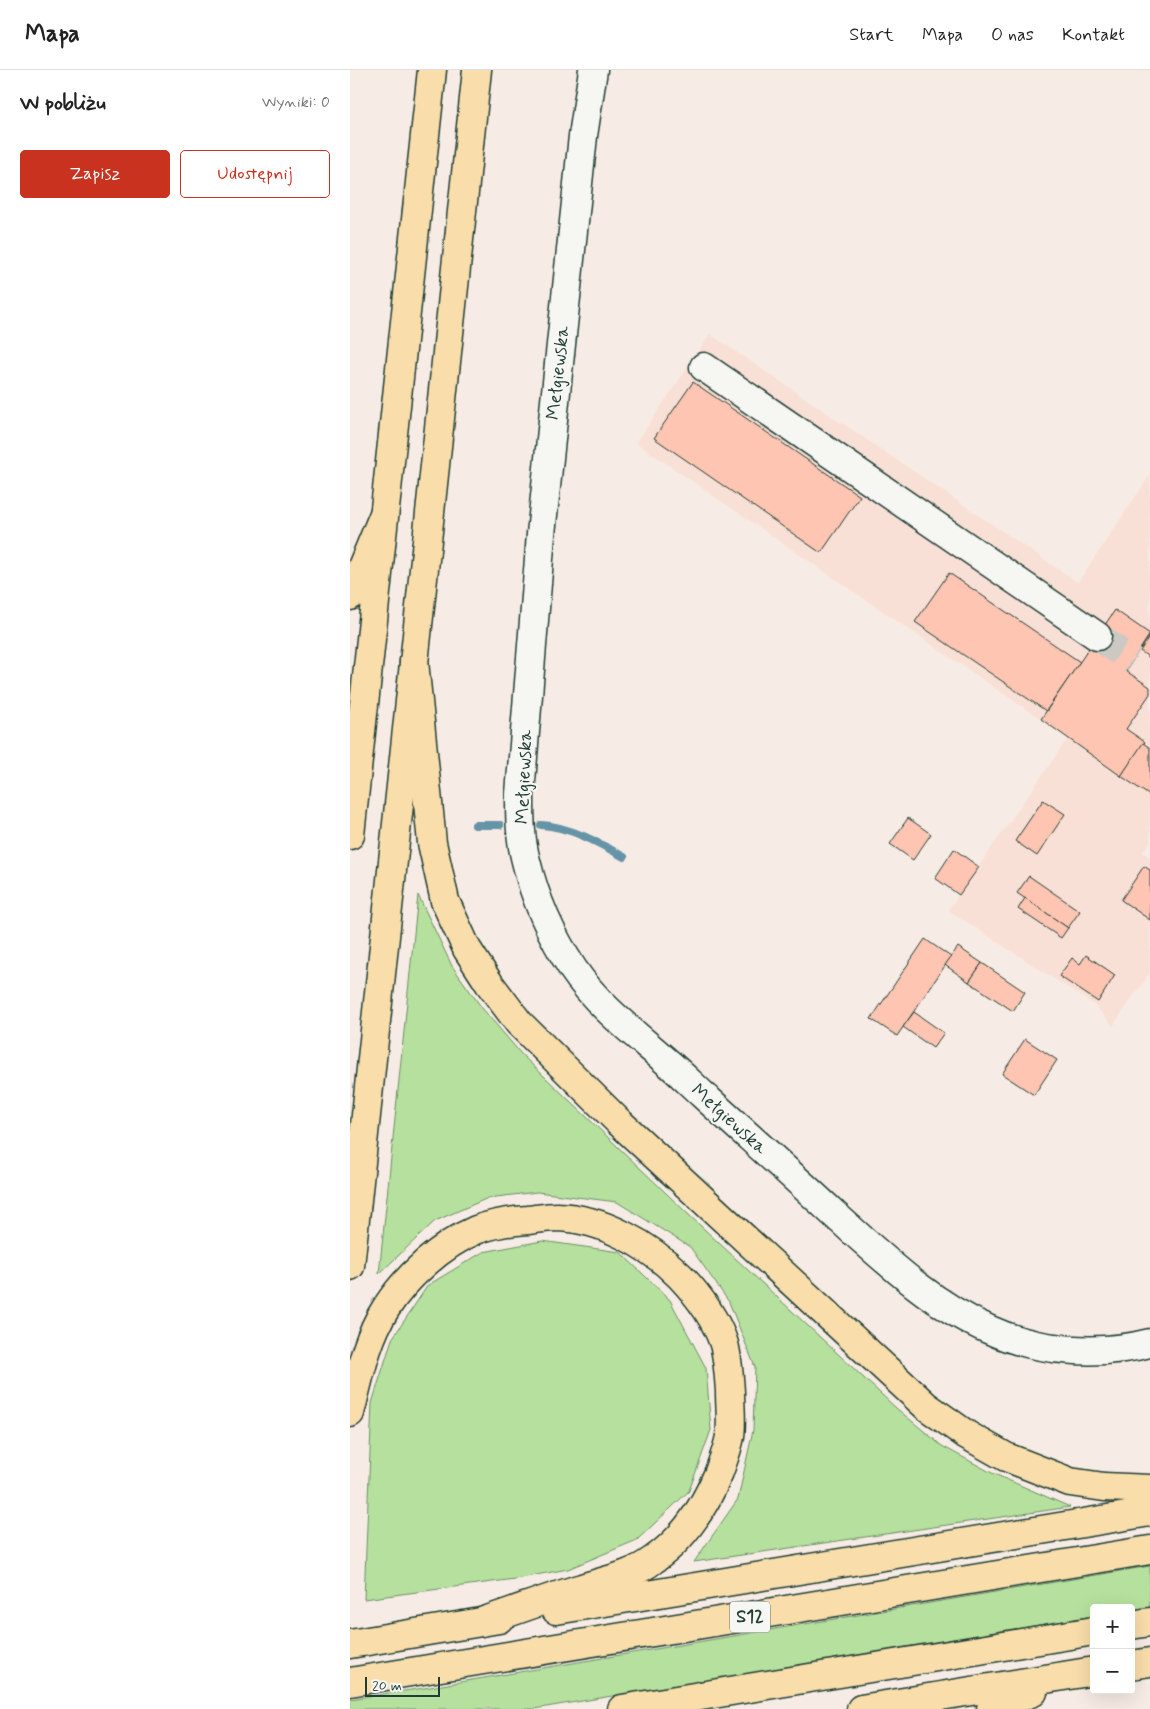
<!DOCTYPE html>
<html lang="pl">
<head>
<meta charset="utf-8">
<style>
	body { margin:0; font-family:Mynerve,sans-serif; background:#f6f6f6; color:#222 }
	.controls { position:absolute; right:15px; bottom:15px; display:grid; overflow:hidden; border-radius:5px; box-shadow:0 5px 20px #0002 }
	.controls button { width:45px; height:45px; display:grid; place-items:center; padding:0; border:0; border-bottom:1px solid #e0e0e0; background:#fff; color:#222; font:25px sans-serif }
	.scale { position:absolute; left:15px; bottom:12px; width:75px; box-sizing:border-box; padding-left:5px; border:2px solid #1f3d34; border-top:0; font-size:14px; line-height:18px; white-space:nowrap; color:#1f3d34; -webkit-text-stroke:4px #f6f6f2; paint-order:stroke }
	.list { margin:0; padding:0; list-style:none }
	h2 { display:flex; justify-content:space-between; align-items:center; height:65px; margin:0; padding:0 20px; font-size:21px }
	h2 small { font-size:16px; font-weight:400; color:#767676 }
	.actions { display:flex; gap:10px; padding:15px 20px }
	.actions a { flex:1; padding:11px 0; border:1px solid #c8321e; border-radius:5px; text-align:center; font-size:18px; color:#c8321e }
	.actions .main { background:#c8321e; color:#fff }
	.map { position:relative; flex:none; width:800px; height:1639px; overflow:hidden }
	header { display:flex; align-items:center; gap:30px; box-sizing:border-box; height:70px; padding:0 25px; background:#fff; border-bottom:1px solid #e0e0e0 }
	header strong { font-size:24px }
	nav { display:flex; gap:28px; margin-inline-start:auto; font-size:18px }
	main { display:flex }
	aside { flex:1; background:#fff }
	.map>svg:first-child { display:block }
</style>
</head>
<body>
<header>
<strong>Mapa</strong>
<nav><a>Start</a><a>Mapa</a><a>O nas</a><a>Kontakt</a></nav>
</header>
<main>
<aside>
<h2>W pobliżu<small>Wyniki: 0</small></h2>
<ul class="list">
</ul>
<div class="actions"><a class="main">Zapisz</a><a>Udostępnij</a></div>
</aside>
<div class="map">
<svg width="800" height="1639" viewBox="0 0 800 1639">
	<rect width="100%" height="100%" fill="#f7ece5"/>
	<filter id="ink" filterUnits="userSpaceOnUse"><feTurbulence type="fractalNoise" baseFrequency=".02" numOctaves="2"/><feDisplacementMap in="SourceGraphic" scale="10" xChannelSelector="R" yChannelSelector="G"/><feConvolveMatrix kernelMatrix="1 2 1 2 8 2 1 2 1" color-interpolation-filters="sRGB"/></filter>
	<g filter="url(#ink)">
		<!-- built -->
		<path fill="#f9e0d6" d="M360 264 728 512 800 405V772L793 782 800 787V903L763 956 744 935 598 840 718 668 286 373Z"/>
		<!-- green -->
		<g fill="#b6e09d" stroke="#6a8e68">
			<path d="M68 825 102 896 132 938 172 985 339 1145 546 1338 592 1376 642 1403 720 1437 344 1492 388 1429 403 1360 405 1297 379 1232 340 1177 267 1132 187 1122 138 1128 85 1151 29 1204Z"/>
			<path d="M192 1171 270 1182 320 1230 356 1298 361 1360 339 1421 287 1470 218 1499 165 1509 14 1529 22 1333 42 1269 78 1215 133 1182Z"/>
			<path d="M800 1496V1537L781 1540V1538H744V1546L184 1639H0V1629L74 1618Z"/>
		</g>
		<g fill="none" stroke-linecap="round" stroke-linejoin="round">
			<!-- stream -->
			<g stroke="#6593a7" stroke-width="8">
				<path d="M125 755H150"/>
				<path d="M191 755C219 756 251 774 274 787"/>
			</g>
		</g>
		<!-- building -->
		<g fill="#fdc5b2" stroke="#1f3d34">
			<path d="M343 312 510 426 471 483 304 368Z"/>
			<path d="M599 503 730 592 696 641 565 552Z"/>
			<path d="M765 540 800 564 776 601 800 617V624L776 659 795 672 771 706 691 649Z"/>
			<path d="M800 566V588L790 581Z"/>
			<path d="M793 673 800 678V726L771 706Z"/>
			<path d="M693 730 715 744 687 786 665 771Z"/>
			<path d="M558 748 581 764 563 790 540 774Z"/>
			<path d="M604 779 629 797 609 825 585 808Z"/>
			<path d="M794 796 800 800V850L771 830Z"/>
			<path d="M679 806 730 841 718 858 667 823Z"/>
			<path d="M675 828 718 858 711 868 668 839Z"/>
			<path d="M575 869 601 887 547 966 521 949Z"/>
			<path d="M608 877 632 893 619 912 595 895Z"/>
			<path d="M736 885 765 905 748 932 709 906 722 888 730 894Z"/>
			<path d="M632 893 675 922 663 941 619 912Z"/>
			<path d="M564 942 594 963 583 978 553 957Z"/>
			<path d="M675 969 707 990 684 1025 652 1004Z"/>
		</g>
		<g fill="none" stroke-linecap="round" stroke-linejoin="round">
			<!-- minor-tunnel -->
			<path stroke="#ccc9c2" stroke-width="28" stroke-dasharray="28 14" stroke-linecap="butt" d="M747 566 783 591"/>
			<defs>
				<g id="minor">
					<path d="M243 0 233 66 191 464 170 724C170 746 170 769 176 791 185 829 202 867 223 899 248 936 283 962 316 991 329 1002 341 1014 353 1025 397 1065 441 1104 484 1144 532 1187 580 1234 640 1260 688 1282 749 1286 800 1273"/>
					<path d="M354 297 747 566"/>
				</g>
				<g id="major">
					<path d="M0 765 82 0"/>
					<path d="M0 1196 127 0"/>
				</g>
				<g id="highway">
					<path d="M0 526 34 444"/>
					<path d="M64 591 82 773 95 831 117 879 139 913 169 953 270 1053 576 1336 617 1365 656 1387 720 1412 754 1417 800 1419"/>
					<path d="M0 1343C9 1308 16 1269 36 1238 56 1207 91 1175 126 1160 142 1154 160 1151 178 1150 187 1149 197 1147 207 1147 252 1148 299 1175 330 1206 348 1225 366 1249 374 1274 378 1289 379 1307 380 1322 380 1336 382 1352 380 1366 378 1378 373 1391 369 1402 355 1436 334 1469 303 1490 282 1506 256 1510 232 1518 198 1528 165 1541 131 1552"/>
					<path d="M206 1540 800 1442"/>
					<path d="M781 1555 800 1552"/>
					<path d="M0 1574 149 1549"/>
					<path d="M781 1595 800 1592"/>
					<path d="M0 1612 800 1480"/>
					<path d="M272 1639 744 1561"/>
					<path d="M511 1639 744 1601"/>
					<path d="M641 1639 683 1622"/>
				</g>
			</defs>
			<!-- minor casing -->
			<use href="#minor" stroke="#1f3d34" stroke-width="31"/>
			<!-- major casing -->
			<use href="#major" stroke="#1f3d34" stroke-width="31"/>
			<!-- highway casing -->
			<use href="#highway" stroke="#1f3d34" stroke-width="31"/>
			<!-- minor -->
			<use href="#minor" stroke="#f6f6f2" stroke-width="28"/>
			<!-- major -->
			<use href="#major" stroke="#f9ddab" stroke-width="28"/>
			<!-- highway -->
			<use href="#highway" stroke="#f9ddab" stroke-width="28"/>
		</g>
	</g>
	<g text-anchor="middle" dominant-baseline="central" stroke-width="4" stroke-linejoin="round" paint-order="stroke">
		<!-- shield labels -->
		<rect fill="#f6f6f2" stroke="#60746d" stroke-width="1" x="380" y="1531.5" width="40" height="31" rx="4"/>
		<g font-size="18" font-weight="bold" fill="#1f3d34">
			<text x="400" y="1547">S12</text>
		</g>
		<!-- street labels -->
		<g font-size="19" fill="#1f3d34" stroke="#f6f6f2">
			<text transform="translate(208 303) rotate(-84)">Mełgiewska</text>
			<text transform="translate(174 707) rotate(-88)">Mełgiewska</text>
			<text transform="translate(379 1049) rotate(42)">Mełgiewska</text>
		</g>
	</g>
</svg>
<div class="controls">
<button>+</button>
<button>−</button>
</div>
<div class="scale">20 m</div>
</div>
</main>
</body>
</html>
